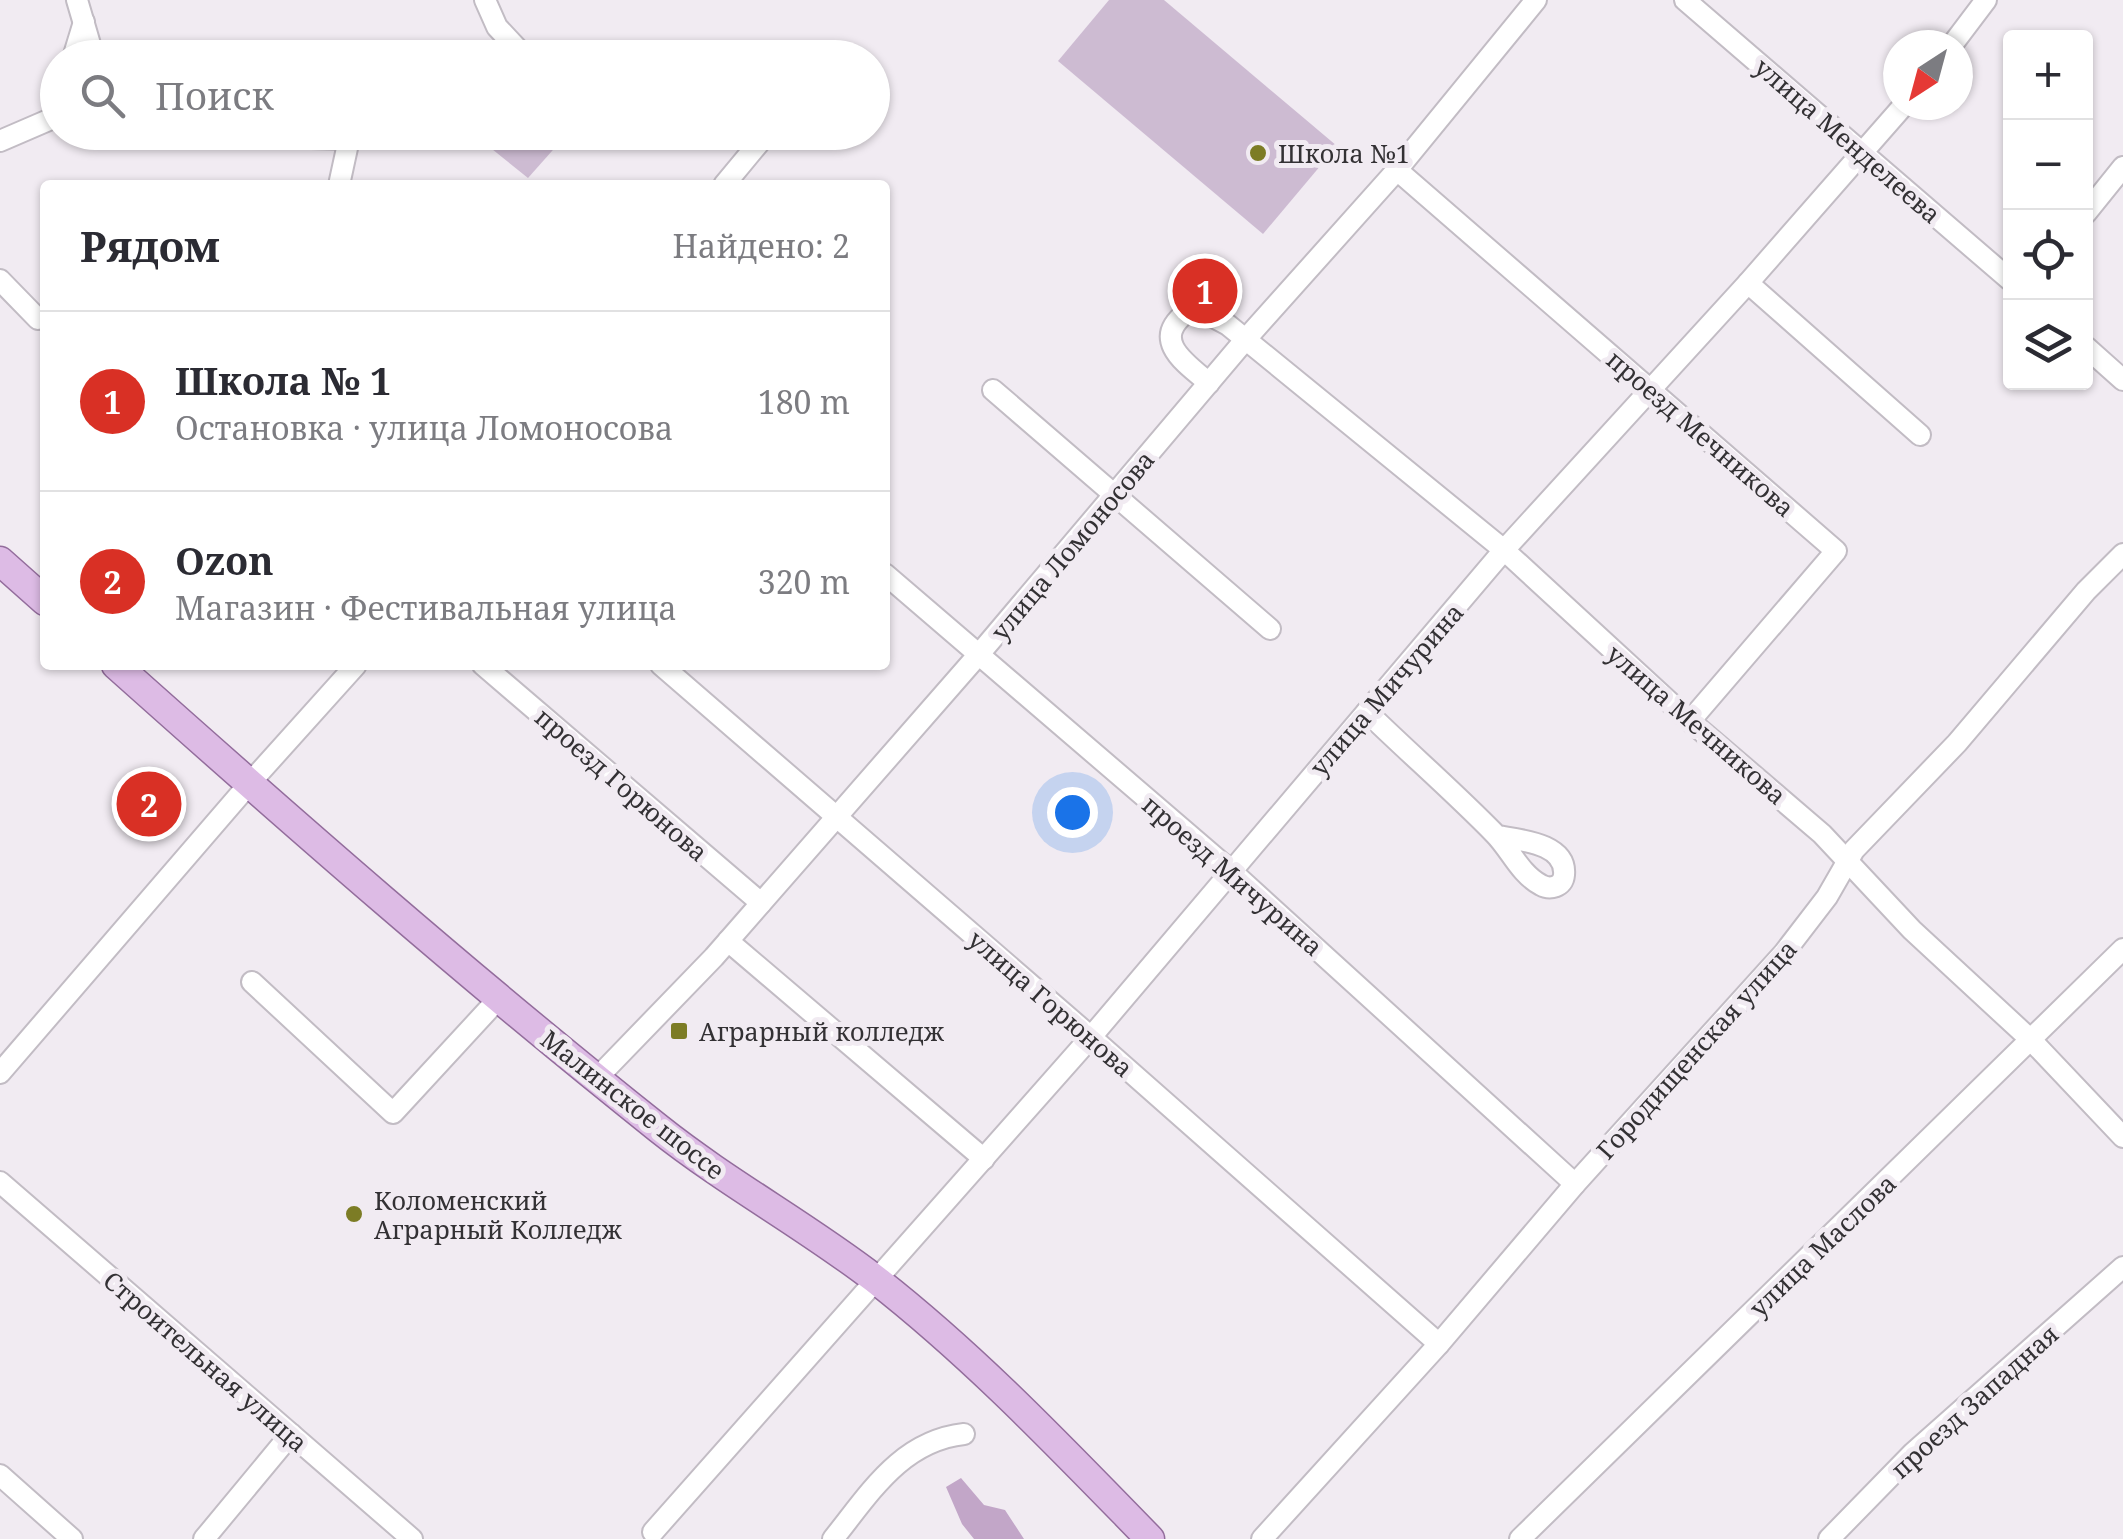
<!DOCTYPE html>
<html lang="ru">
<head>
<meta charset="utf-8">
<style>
	body { margin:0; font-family:"Noto Serif",serif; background:#f2f2f3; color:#2b2b33 }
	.controls { position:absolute; right:30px; top:30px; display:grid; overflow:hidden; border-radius:10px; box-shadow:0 2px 8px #0004 }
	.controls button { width:90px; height:90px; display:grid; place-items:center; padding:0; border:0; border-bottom:2px solid #e1e1e2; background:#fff; color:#2b2b33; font:50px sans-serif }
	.compass { position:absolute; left:1883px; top:30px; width:90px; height:90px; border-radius:50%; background:#fff; box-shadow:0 2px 8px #0004; rotate:216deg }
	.you { position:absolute; left:1072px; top:812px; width:35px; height:35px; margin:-25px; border:8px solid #fff; border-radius:50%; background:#1a73e8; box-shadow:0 0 0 15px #1a73e833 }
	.badge { display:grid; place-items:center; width:65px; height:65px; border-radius:50%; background:#d93025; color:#fff; font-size:32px; font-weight:700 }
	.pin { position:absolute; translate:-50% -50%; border:5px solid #fff; box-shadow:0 2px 10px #0006 }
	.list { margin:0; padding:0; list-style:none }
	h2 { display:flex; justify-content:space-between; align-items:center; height:130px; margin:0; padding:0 40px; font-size:42px }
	h2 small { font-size:32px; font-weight:400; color:#7c7c81 }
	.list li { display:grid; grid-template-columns:65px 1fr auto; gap:30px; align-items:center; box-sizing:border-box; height:180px; padding:0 40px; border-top:2px solid #e1e1e2 }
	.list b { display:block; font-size:38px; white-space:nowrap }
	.list p { margin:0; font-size:32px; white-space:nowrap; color:#7c7c81 }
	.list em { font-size:32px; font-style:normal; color:#7c7c81 }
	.icon { flex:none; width:55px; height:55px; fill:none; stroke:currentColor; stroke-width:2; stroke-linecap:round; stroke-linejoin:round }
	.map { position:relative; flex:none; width:2123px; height:1539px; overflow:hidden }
	.search { position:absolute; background:#fff; box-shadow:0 2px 8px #0004; left:40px; top:40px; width:850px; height:110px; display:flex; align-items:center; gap:25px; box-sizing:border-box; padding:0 35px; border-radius:55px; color:#7c7c81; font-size:38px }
	.panel { position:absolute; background:#fff; box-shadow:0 2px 8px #0004; left:40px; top:180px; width:850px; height:490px; border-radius:10px }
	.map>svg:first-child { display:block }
</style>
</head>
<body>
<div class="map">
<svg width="2123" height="1539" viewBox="0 0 2123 1539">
	<rect width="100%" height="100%" fill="#f1ebf2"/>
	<!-- green -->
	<g fill="#cdbbd2">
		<path d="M1109 0H1164L1337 146 1263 234 1058 61Z"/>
		<path d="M472 133H568L528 178Z"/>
	</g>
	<!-- forest -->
	<path fill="#c2a6c8" d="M961 1478 984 1505 1005 1510 1024 1539H974L962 1524 946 1487Z"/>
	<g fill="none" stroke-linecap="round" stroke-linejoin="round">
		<defs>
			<g id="minor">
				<path d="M77 0 94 58"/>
				<path d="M485 0 497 27 526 58"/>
				<path d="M1685 0 2010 280"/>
				<path d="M1952 45 1986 0"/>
				<path d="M73 58 84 22"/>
				<path d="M223 132 237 136 349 139 351 132"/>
				<path d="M0 141 58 116"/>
				<path d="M1397 170 1836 551 1690 721"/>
				<path d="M339 185 349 139"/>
				<path d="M724 185 768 132"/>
				<path d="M2086 213 2123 167"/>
				<path d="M0 280 38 319 45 317"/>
				<path d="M1748 283 1920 435"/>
				<path d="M2086 347 2123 380"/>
				<path d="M1209 383C1185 363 1150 340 1187 312L1202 311 1228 325 1504 550 1690 721 1822 834 1912 930 2031 1040 2123 1137"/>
				<path d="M993 390 1270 629"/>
				<path d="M885 574 1230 870 1575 1184"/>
				<path d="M483 665 761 903"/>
				<path d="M661 665 1091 1037 1439 1344"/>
				<path d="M1367 712C1409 753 1454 792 1495 834 1510 849 1520 874 1541 885 1550 890 1563 887 1564 875 1567 843 1519 840 1498 836"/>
				<path d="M728 941 984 1159"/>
				<path d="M252 982 393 1113 500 997"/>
				<path d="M0 1073 249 784 356 665"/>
				<path d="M596 1079 714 957 986 646 1245 340 1397 170 1536 0"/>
				<path d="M0 1182 412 1539"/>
				<path d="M0 1475 72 1539"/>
				<path d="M653 1532 1091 1037 1504 550 1748 283 1904 105"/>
				<path d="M204 1539 291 1434"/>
				<path d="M833 1539C870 1493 901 1441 964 1434"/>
				<path d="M1262 1539 1439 1344 1575 1184 1784 953 1827 897 1854 850 1957 743 2086 591 2123 554"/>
				<path d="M1520 1539 2123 949"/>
				<path d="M1829 1539 1913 1453 2123 1267"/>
			</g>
			<g id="major">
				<path d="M0 561 45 601"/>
				<path d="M116 665C293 823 472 980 658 1128 727 1183 805 1225 875 1279 975 1357 1062 1449 1150 1539"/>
			</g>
		</defs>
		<!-- minor casing -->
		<use href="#minor" stroke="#c2bcc4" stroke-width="24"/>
		<!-- major casing -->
		<use href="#major" stroke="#936d9c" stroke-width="31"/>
		<!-- minor -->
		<use href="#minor" stroke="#fff" stroke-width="20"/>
		<!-- major -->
		<use href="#major" stroke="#ddbbe5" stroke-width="28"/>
	</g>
	<!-- markers -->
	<g fill="#7c7c25" stroke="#f1ebf2" stroke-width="4">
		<circle cx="1258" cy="153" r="10"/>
		<rect x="669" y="1021" width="20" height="20" rx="5"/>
		<circle cx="354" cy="1214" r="10"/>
	</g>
	<g text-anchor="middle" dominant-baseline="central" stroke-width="10" stroke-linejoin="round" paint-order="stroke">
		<!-- street labels -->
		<g font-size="25" fill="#333134" stroke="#f1ebf2">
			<text transform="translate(1848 140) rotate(41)">улица Менделеева</text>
			<text transform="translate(1701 433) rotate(41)">проезд Мечникова</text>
			<text transform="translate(1072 545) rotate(-50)">улица Ломоносова</text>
			<text transform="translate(1386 689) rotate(-49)">улица Мичурина</text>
			<text transform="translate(1697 724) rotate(41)">улица Мечникова</text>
			<text transform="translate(622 784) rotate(41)">проезд Горюнова</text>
			<text transform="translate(1233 875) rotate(41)">проезд Мичурина</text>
			<text transform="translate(1051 1003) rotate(41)">улица Горюнова</text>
			<text transform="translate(1696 1049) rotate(-48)">Городищенская улица</text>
			<text transform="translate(633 1104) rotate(38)">Малинское шоссе</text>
			<text transform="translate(1822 1245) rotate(-44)">улица Маслова</text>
			<text transform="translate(206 1361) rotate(41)">Строительная улица</text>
			<text transform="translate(1974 1401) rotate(-42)">проезд Западная</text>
		</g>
		<!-- poi labels -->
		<g font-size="25" fill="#333134" stroke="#f1ebf2" text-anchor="start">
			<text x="1278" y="153">Школа №1</text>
			<text x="699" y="1031">Аграрный колледж</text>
			<text x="374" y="1200">Коломенский<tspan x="374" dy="29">Аграрный Колледж</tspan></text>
		</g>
	</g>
</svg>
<div class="controls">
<button>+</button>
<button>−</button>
<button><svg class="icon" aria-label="locate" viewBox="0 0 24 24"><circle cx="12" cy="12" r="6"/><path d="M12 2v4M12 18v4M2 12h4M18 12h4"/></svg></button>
<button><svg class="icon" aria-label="layers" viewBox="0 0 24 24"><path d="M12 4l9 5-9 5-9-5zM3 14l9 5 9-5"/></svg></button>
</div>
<svg class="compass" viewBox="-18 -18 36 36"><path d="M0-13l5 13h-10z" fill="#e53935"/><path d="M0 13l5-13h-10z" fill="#7c7c81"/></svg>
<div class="you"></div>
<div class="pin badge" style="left:1205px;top:291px">1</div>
<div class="pin badge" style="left:149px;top:804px">2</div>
<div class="search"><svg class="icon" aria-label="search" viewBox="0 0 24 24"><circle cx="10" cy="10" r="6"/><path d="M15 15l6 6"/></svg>Поиск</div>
<section class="panel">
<h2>Рядом<small>Найдено: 2</small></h2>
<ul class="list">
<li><span class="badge">1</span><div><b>Школа № 1</b><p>Остановка · улица Ломоносова</p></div><em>180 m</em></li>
<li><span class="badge">2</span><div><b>Ozon</b><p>Магазин · Фестивальная улица</p></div><em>320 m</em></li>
</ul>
</section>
</div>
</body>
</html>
